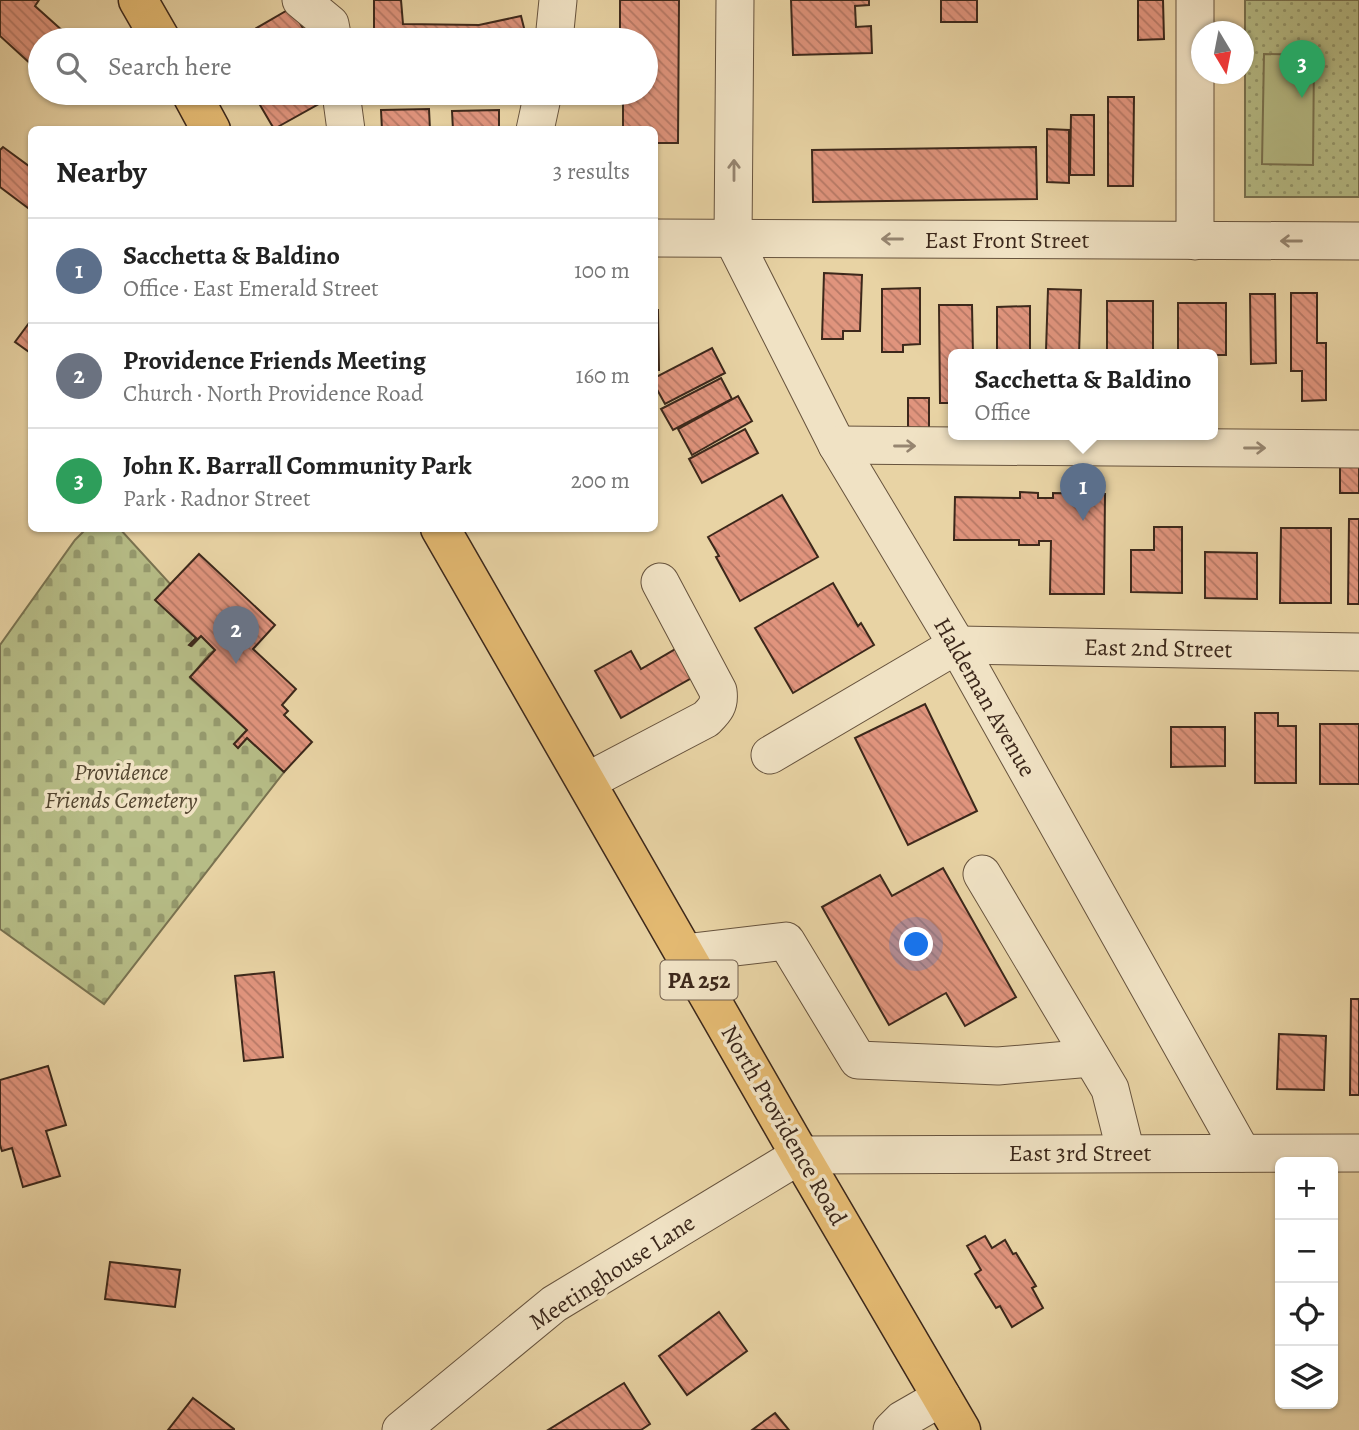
<!DOCTYPE html>
<html lang="en">
<head>
<meta charset="utf-8">
<style>
	body { margin:0; font-family:Alegreya,serif; background:#f6f6f6; color:#222 }
	.controls { position:absolute; right:21px; bottom:21px; display:grid; overflow:hidden; border-radius:10px; box-shadow:0 2px 5px #0004 }
	.controls button { width:63px; height:63px; display:grid; place-items:center; padding:0; border:0; border-bottom:2px solid #e0e0e0; background:#fff; color:#222; font:35px sans-serif }
	.compass { position:absolute; left:1191px; top:21px; width:63px; height:63px; border-radius:50%; background:#fff; box-shadow:0 2px 5px #0004; rotate:170deg }
	.you { position:absolute; left:917px; top:945px; width:24px; height:24px; margin:-18px; border:5px solid #fff; border-radius:50%; background:#1a73e8; box-shadow:0 0 0 10px #1a73e833 }
	.badge { display:grid; place-items:center; width:46px; height:46px; border-radius:50%; background:#ea580c; color:#fff; font-size:23px; font-weight:700 }
	.pin { position:absolute; translate:-50% -58px; filter:drop-shadow(0 2px 4px #0008) }
	.pin::after { content:''; position:absolute; top:37px; width:24px; height:21px; background:inherit; clip-path:polygon(0 0,100% 0,50% 100%) }
	.popup { position:absolute; left:948px; top:349px; width:270px; height:91px; box-sizing:border-box; display:grid; place-content:center; border-radius:10px; background:#fff; filter:drop-shadow(0 2px 5px #0005); font-size:23px; white-space:nowrap; color:#767676 }
	.popup b { font-size:26px; color:#222 }
	.popup::after { content:''; position:absolute; left:50%; top:100%; margin-left:-14px; border:14px solid transparent; border-top-color:#fff }
	.list { margin:0; padding:0; list-style:none }
	h2 { display:flex; justify-content:space-between; align-items:center; height:91px; margin:0; padding:0 28px; font-size:30px }
	h2 small { font-size:23px; font-weight:400; color:#767676 }
	.list li { display:grid; grid-template-columns:46px 1fr auto; gap:21px; align-items:center; box-sizing:border-box; height:105px; padding:0 28px; border-top:2px solid #e0e0e0 }
	.list b { display:block; font-size:26px; white-space:nowrap }
	.list p { margin:0; font-size:23px; white-space:nowrap; color:#767676 }
	.list em { font-size:23px; font-style:normal; color:#767676 }
	.icon { flex:none; width:38px; height:38px; fill:none; stroke:currentColor; stroke-width:2; stroke-linecap:round; stroke-linejoin:round }
	.map { position:relative; flex:none; width:1359px; height:1430px; overflow:hidden }
	.search { position:absolute; background:#fff; box-shadow:0 2px 5px #0004; left:28px; top:28px; width:630px; height:77px; display:flex; align-items:center; gap:18px; box-sizing:border-box; padding:0 24px; border-radius:38px; color:#767676; font-size:26px }
	.panel { position:absolute; background:#fff; box-shadow:0 2px 5px #0004; left:28px; top:126px; width:630px; height:406px; border-radius:10px }
	.map>svg:first-child { display:block }
</style>
</head>
<body>
<div class="map">
<svg width="1359" height="1430" viewBox="0 0 1359 1430">
	<defs>
		<pattern id="cemetery-stones" width="16" height="16" patternUnits="userSpaceOnUse" patternTransform="scale(1.75)"><rect width="16" height="16" fill="#b6bc86"/><path d="M2 7V4a2 2 0 0 1 4 0v3zM10 15v-3a2 2 0 0 1 4 0v3z" fill="#95996d"/></pattern>
		<pattern id="park-dots" width="8" height="8" patternUnits="userSpaceOnUse" patternTransform="scale(1.75)"><rect width="8" height="8" fill="#b6bc86"/><path d="M2 2h.1M6 6h.1" fill="none" stroke="#95996d" stroke-width="1.8" stroke-linecap="round"/></pattern>
		<pattern id="building-back-hatch" width="6" height="6" patternUnits="userSpaceOnUse" patternTransform="scale(1.75)"><rect width="6" height="6" fill="#e0947d"/><path d="M-1 5l2 2M0 0l6 6M5-1l2 2" fill="none" stroke="#b77966"/></pattern>
	</defs>
	<rect width="100%" height="100%" fill="#e8d3a4"/>
	<filter id="stains"><feTurbulence type="fractalNoise" baseFrequency=".00286" numOctaves="4"/><feColorMatrix values="0 0 0 0 .2 0 0 0 0 .09 0 0 0 0 .02 0 0 0 .5 -.17"/></filter>
	<radialGradient id="worn" r=".72"><stop offset=".6" stop-color="#630" stop-opacity="0"/><stop offset="1" stop-color="#630" stop-opacity=".3"/></radialGradient>
	<!-- cemetery -->
	<path fill="url(#cemetery-stones)" stroke="#797250" stroke-width="2" d="M86 529H120L173 587 196 638 190 645 192 646 201 636 215 650 209 654 190 678 247 730 234 744 238 748 247 738 284 772 104 1004 0 929V645L75 540Z"/>
	<!-- park -->
	<rect fill="url(#park-dots)" stroke="#797250" stroke-width="2" x="1245" y="0" width="114" height="197"/>
	<!-- garden -->
	<path fill="#b6bc86" stroke="#797250" stroke-width="2" d="M1264 54 1314 55 1313 165 1262 164Z"/>
	<!-- building -->
	<g fill="url(#building-back-hatch)" stroke="#3c281b" stroke-width="2">
		<path d="M0 0H39L35 6 64 32 56 40H40V58L33 66 0 36Z"/>
		<path d="M374 0H401L403 24 479 25 521 16 527 40H374Z"/>
		<path d="M620 0H679L678 143H654V130H623V93H646V40H620Z"/>
		<path d="M791 0H869V5L855 6 856 27 871 26 872 53 793 55Z"/>
		<rect x="941" y="0" width="36" height="22"/>
		<path d="M1138 0H1163L1164 39 1138 40Z"/>
		<path d="M291 8 310 40H236Z"/>
		<path d="M253 93H320L324 101 274 129Z"/>
		<path d="M1108 97H1134L1133 186H1108Z"/>
		<path d="M429 109 430 130H382L381 110Z"/>
		<path d="M499 110V130H453L452 111Z"/>
		<path d="M1071 115H1094V175H1070Z"/>
		<path d="M1047 129 1069 130V183L1047 182Z"/>
		<path d="M3 147 29 166 32 162V211L0 187V150Z"/>
		<path d="M1036 147 1037 199 813 202 812 150Z"/>
		<path d="M824 273 862 275 860 331H843V339H822Z"/>
		<path d="M920 288V344L903 345V352H882V289Z"/>
		<path d="M1048 289 1081 290 1079 355H1054V351H1046Z"/>
		<path d="M1291 293H1317V343H1326V400L1302 401V371H1291Z"/>
		<path d="M1250 294H1275L1276 363 1251 364Z"/>
		<rect x="1107" y="301" width="46" height="54"/>
		<rect x="1178" y="303" width="48" height="52"/>
		<path d="M939 305H972L973 355H954V403H940Z"/>
		<path d="M1030 306V355H997V307Z"/>
		<path d="M654 310H658L659 370H654Z"/>
		<path d="M32 319V354L15 342Z"/>
		<path d="M712 348 725 373 665 404 654 384V378Z"/>
		<path d="M721 378 732 399 673 430 661 409Z"/>
		<path d="M738 396 752 421 692 455 678 429Z"/>
		<rect x="908" y="398" width="21" height="33"/>
		<path d="M745 429 758 453 702 483 689 459Z"/>
		<rect x="1340" y="461" width="19" height="32"/>
		<path d="M1020 492 1038 493V498H1053V493L1105 494 1104 594H1050L1051 541H1039V545H1019V540H954L955 497 1020 498Z"/>
		<path d="M782 495 818 557 740 601 716 557 719 556 708 537Z"/>
		<path d="M1349 519H1359V604H1348Z"/>
		<path d="M1154 527H1182V593L1131 592V550H1154Z"/>
		<path d="M1281 528H1331V603H1280Z"/>
		<path d="M1205 552 1257 553V599L1205 598Z"/>
		<path d="M199 554 275 625 253 649 296 689 282 705 288 711 284 715 312 742 284 772 247 738 238 748 234 744 247 730 190 677 215 650 201 636 191 646 189 645 196 638 155 600Z"/>
		<path d="M833 583 858 626 861 623 874 645 793 693 755 628Z"/>
		<path d="M679 647 695 676 621 718 595 671 631 651 641 669Z"/>
		<path d="M925 704 977 811 908 845 855 738Z"/>
		<path d="M1255 713H1278V726H1296V783H1255Z"/>
		<rect x="1320" y="724" width="39" height="60"/>
		<path d="M1171 727H1225V766L1171 767Z"/>
		<path d="M943 868 1016 997 965 1026 946 993 889 1025 822 907 880 875 892 896Z"/>
		<path d="M274 972 283 1057 244 1061 235 976Z"/>
		<path d="M1351 999H1359V1095H1350Z"/>
		<path d="M1279 1034 1326 1036 1324 1090 1277 1089Z"/>
		<path d="M48 1066 66 1125 46 1131 60 1176 23 1187 12 1148 2 1151 0 1145V1080Z"/>
		<path d="M985 1236 992 1248 1005 1240 1013 1254 1016 1253 1036 1286 1032 1288 1043 1308 1012 1327 1000 1306 996 1308 975 1274 981 1270 967 1246Z"/>
		<path d="M110 1262 180 1270 175 1307 105 1299Z"/>
		<path d="M719 1312 747 1351 687 1395 659 1356Z"/>
		<path d="M624 1383 650 1424 641 1430H548Z"/>
		<path d="M193 1398 234 1429V1430H168Z"/>
		<path d="M775 1413 789 1430H752Z"/>
	</g>
	<g fill="none" stroke-linecap="round" stroke-linejoin="round">
		<defs>
			<g id="minor">
				<path d="M301 0 330 24 333 40"/>
				<path d="M735 0 733 239 837 445 957 645 1242 1153"/>
				<path d="M554 40 558 0"/>
				<path d="M341 93 346 130"/>
				<path d="M535 130 543 93"/>
				<path d="M654 238 1359 241"/>
				<path d="M1195 241V0"/>
				<path d="M837 445 1359 449"/>
				<path d="M770 755 957 645 1359 652"/>
				<path d="M586 782 706 719C715 710 720 705 718 691L660 582"/>
				<path d="M982 874 1110 1089 1126 1153"/>
				<path d="M684 953 786 941 858 1060 998 1066 1091 1058"/>
				<path d="M401 1430 554 1304 800 1155 1359 1153"/>
				<path d="M892 1430 902 1420 942 1397"/>
			</g>
			<g id="major">
				<path d="M138 0 161 40"/>
				<path d="M191 93 211 130"/>
				<path d="M440 528 800 1155 961 1430"/>
			</g>
		</defs>
		<!-- minor casing -->
		<use href="#minor" stroke="#67533d" stroke-width="39"/>
		<!-- major casing -->
		<use href="#major" stroke="#3c281b" stroke-width="41"/>
		<!-- minor -->
		<use href="#minor" stroke="#f0e2c4" stroke-width="37"/>
		<!-- major -->
		<use href="#major" stroke="#e4ba72" stroke-width="38"/>
	</g>
	<!-- one-way arrows -->
	<defs><path id="oneway-shaft" d="M-6 0H5M1.5-3L5.5 0L1.5 3" fill="none" stroke-width="1.6" stroke-linecap="round" stroke-linejoin="round" transform="scale(1.75)"/></defs>
	<g stroke="#968570">
		<use href="#oneway-shaft" transform="translate(734 170) rotate(-90)"/>
		<use href="#oneway-shaft" transform="translate(892 239) rotate(-180)"/>
		<use href="#oneway-shaft" transform="translate(1291 241) rotate(-180)"/>
		<use href="#oneway-shaft" transform="translate(905 446)"/>
		<use href="#oneway-shaft" transform="translate(1255 448)"/>
	</g>
	<g text-anchor="middle" dominant-baseline="central" stroke-width="7" stroke-linejoin="round" paint-order="stroke">
		<!-- shield labels -->
		<rect fill="#f0e2c4" stroke="#72604e" stroke-width="2" x="660.5" y="960.5" width="77" height="39" rx="5"/>
		<g font-size="23" font-weight="bold" fill="#3c281b">
			<text x="699" y="980">PA 252</text>
		</g>
		<!-- street labels -->
		<g font-size="24" fill="#3c281b" stroke="#f0e2c4">
			<text x="1007" y="240">East Front Street</text>
			<text transform="translate(1158 648) rotate(1)">East 2nd Street</text>
			<text transform="translate(985 697) rotate(60)">Haldeman Avenue</text>
			<text transform="translate(784 1125) rotate(60)">North Providence Road</text>
			<text x="1080" y="1153">East 3rd Street</text>
			<text transform="translate(612 1272) rotate(-33)">Meetinghouse Lane</text>
		</g>
		<!-- park labels -->
		<g font-size="24" font-style="italic" fill="#544630" stroke="#f0e2c4">
			<text x="121" y="772">Providence<tspan x="121" dy="28">Friends Cemetery</tspan></text>
		</g>
	</g>
	<rect width="100%" height="100%" filter="url(#stains)"/>
	<rect width="100%" height="100%" fill="url(#worn)"/>
</svg>
<div class="controls">
<button>+</button>
<button>−</button>
<button><svg class="icon" aria-label="locate" viewBox="0 0 24 24"><circle cx="12" cy="12" r="6"/><path d="M12 2v4M12 18v4M2 12h4M18 12h4"/></svg></button>
<button><svg class="icon" aria-label="layers" viewBox="0 0 24 24"><path d="M12 4l9 5-9 5-9-5zM3 14l9 5 9-5"/></svg></button>
</div>
<svg class="compass" viewBox="-18 -18 36 36"><path d="M0-13l5 13h-10z" fill="#e53935"/><path d="M0 13l5-13h-10z" fill="#767676"/></svg>
<div class="you"></div>
<div class="pin badge" style="left:1083px;top:521px;background:#5c6f8a">1</div>
<div class="popup"><b>Sacchetta &amp; Baldino</b>Office</div>
<div class="pin badge" style="left:236px;top:664px;background:#6b7280">2</div>
<div class="pin badge" style="left:1302px;top:98px;background:#2e9e5b">3</div>
<div class="search"><svg class="icon" aria-label="search" viewBox="0 0 24 24"><circle cx="10" cy="10" r="6"/><path d="M15 15l6 6"/></svg>Search here</div>
<section class="panel">
<h2>Nearby<small>3 results</small></h2>
<ul class="list">
<li><span class="badge" style="background:#5c6f8a">1</span><div><b>Sacchetta &amp; Baldino</b><p>Office · East Emerald Street</p></div><em>100 m</em></li>
<li><span class="badge" style="background:#6b7280">2</span><div><b>Providence Friends Meeting</b><p>Church · North Providence Road</p></div><em>160 m</em></li>
<li><span class="badge" style="background:#2e9e5b">3</span><div><b>John K. Barrall Community Park</b><p>Park · Radnor Street</p></div><em>200 m</em></li>
</ul>
</section>
</div>
</body>
</html>
